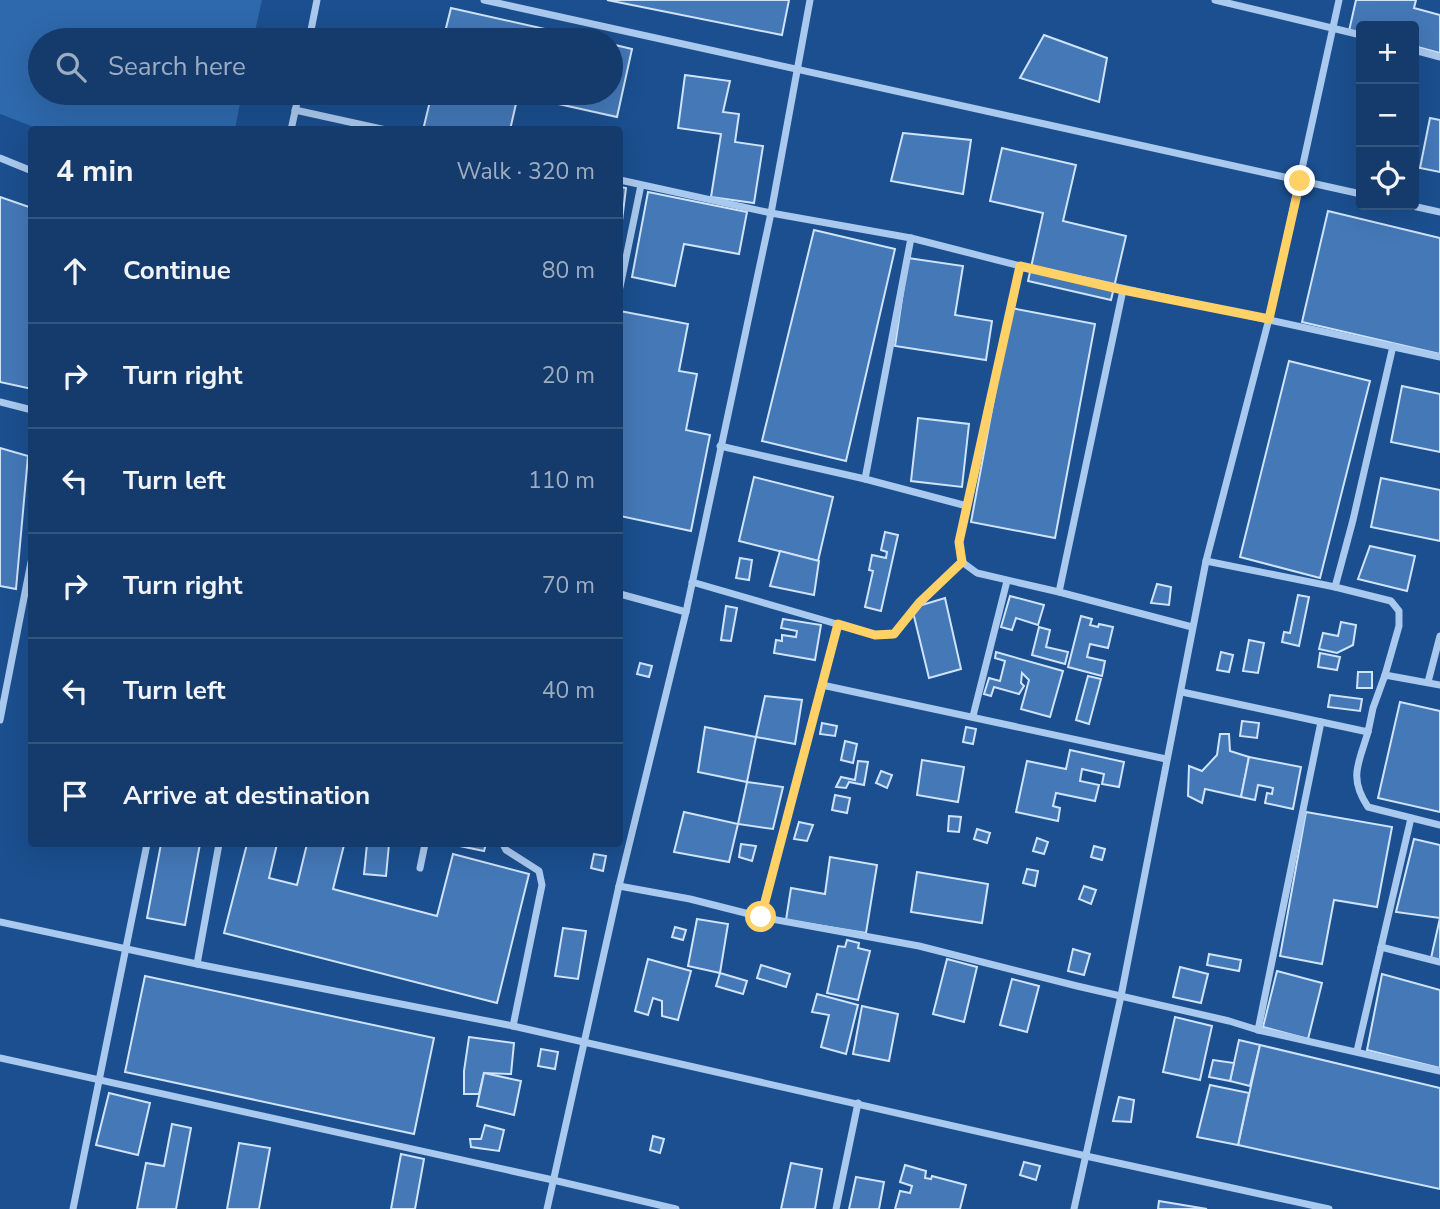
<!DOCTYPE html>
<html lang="en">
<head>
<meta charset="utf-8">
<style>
	body { margin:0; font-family:"Nunito Sans",sans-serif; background:#214673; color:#f1f3f6 }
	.controls { position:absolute; right:21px; top:21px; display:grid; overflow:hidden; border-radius:7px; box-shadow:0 7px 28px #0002 }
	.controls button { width:63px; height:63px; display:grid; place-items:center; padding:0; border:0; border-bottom:2px solid #33557e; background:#143b6b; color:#f1f3f6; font:35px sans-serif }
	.stop { position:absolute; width:21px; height:21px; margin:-16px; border:5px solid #ffd166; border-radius:50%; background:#fff }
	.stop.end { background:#ffd166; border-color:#fff; box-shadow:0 2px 7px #0008 }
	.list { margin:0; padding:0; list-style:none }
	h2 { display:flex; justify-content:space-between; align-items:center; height:91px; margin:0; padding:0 28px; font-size:30px }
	h2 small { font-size:23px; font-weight:400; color:#9dadc1 }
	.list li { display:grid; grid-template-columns:46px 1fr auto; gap:21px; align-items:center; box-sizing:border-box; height:105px; padding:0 28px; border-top:2px solid #33557e }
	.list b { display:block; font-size:26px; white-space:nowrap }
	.list em { font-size:23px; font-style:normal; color:#9dadc1 }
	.icon { flex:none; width:38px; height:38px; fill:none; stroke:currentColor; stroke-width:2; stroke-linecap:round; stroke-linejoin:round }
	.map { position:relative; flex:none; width:1440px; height:1209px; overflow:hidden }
	.search { position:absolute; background:#143b6b; box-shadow:0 7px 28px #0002; left:28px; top:28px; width:595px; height:77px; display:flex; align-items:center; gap:18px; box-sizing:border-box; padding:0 24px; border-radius:38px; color:#9dadc1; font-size:26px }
	.panel { position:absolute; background:#143b6b; box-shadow:0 7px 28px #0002; left:28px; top:126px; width:595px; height:721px; border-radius:7px }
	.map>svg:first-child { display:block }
</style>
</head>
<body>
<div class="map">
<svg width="1440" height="1209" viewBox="0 0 1440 1209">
	<rect width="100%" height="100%" fill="#1b4f8f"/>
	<!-- green -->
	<path fill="#2e69ad" d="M0 0H262L253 40H40V93H242L235 129H39L0 114Z"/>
	<!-- building -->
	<g fill="#4478b7" stroke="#cfe3fa" stroke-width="2">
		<path d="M607 0H789L782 35Z"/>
		<path d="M1356 0H1416L1414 8 1440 15V53L1414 46V26H1361V34L1349 31Z"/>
		<path d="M451 8 594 40H443Z"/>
		<path d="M1044 35 1107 58 1099 102 1020 78Z"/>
		<path d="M611 44 632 49 617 117 518 95 510 130H423L432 93H611Z"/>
		<path d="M685 75 730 81 723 112 739 114 735 142 763 146 754 203 711 197 721 134 678 128Z"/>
		<path d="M1430 118 1440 120V172L1420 168Z"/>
		<path d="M903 133 971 140 963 194 891 181Z"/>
		<path d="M1002 148 1076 165 1063 221 1126 236 1111 300 1028 281 1043 213 990 201Z"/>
		<path d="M620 187 626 188 620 237Z"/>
		<path d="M648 192 747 212 739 254 684 244 675 286 632 277Z"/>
		<path d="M0 197 32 208V389L0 382Z"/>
		<path d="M1328 211 1440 238V354L1302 322Z"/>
		<path d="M814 230 895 249 846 461 762 441Z"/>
		<path d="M908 258 963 266 955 315 992 321 986 360 895 346Z"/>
		<path d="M1011 308 1095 324 1055 538 971 522Z"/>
		<path d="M620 311 688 324 679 371 697 374 686 430 710 435 691 531 620 516Z"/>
		<path d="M1289 361 1370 381 1320 578 1240 557Z"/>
		<path d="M1402 386 1440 394V452L1391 442Z"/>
		<path d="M918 418 969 424 962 487 911 481Z"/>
		<path d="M0 448 28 456 16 589 0 586Z"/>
		<path d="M754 477 833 497 818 561 739 541Z"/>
		<path d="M1381 478 1440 490V541L1371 527Z"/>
		<path d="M885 532 898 535 881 611 865 607 873 571 869 570 872 555 886 558 887 552 881 550Z"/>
		<path d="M1370 546 1415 556 1407 591 1358 579Z"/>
		<path d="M780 551 819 561 814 595 770 586Z"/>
		<path d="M740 558 752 560 749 580 736 578Z"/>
		<path d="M1157 584 1171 587 1169 605 1151 603Z"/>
		<path d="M1298 595 1309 597 1299 646 1282 642 1284 632 1290 633Z"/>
		<path d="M1010 596 1044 605 1038 625 1016 618 1012 630 1001 627Z"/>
		<path d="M945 598 961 669 929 678 912 608Z"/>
		<path d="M726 606 737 608 731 641 721 640Z"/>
		<path d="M1081 616 1092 619 1090 625 1098 627 1099 624 1113 627 1108 648 1090 644 1087 657 1105 661 1102 676 1068 667Z"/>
		<path d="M783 619 821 625 815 660 774 653 776 640 782 641V635L796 637 797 631 781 628Z"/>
		<path d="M1341 622 1356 625 1353 645 1337 653 1319 649 1323 633 1338 636Z"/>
		<path d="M1039 627 1050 630 1046 647 1068 652 1065 664 1032 655Z"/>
		<path d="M1249 640 1264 643 1258 673 1243 671Z"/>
		<path d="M996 652 1063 671 1050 717 1021 709 1029 680 1022 673 1021 683 1024 686 1019 694 994 687 991 696 984 694 989 678 1000 681 1005 661 995 658Z"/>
		<path d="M1221 652 1233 655 1229 672 1217 670Z"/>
		<path d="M1320 653 1340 657 1337 670 1318 667Z"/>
		<path d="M640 663 652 666 649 677 637 674Z"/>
		<path d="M1358 672H1372V688H1357Z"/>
		<path d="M1088 676 1101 679 1089 724 1076 720Z"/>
		<path d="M1330 695 1362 699 1360 711 1328 707Z"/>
		<path d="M765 696 802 700 795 744 756 737Z"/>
		<path d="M1400 702 1440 711V812L1378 798Z"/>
		<path d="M1242 721 1259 723 1257 738 1240 736Z"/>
		<path d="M822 723 837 726 835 736 820 734Z"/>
		<path d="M705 727 756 737 747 782 698 772Z"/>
		<path d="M966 727 976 729 973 744 963 742Z"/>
		<path d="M1220 734H1229L1230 751 1249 757 1241 797 1205 789 1202 803 1188 796 1189 766 1202 771 1217 755Z"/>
		<path d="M845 741 857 744 853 763 841 760Z"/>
		<path d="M1070 750 1124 762 1119 787 1102 784 1104 774 1082 769 1080 781 1099 785 1095 801 1056 793 1053 806 1060 808 1058 821 1016 812 1027 761 1066 769Z"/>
		<path d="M1249 757 1301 767 1293 809 1265 803 1267 793 1272 794 1273 788 1258 785 1255 800 1241 797Z"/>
		<path d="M922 760 964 767 958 802 917 795Z"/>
		<path d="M858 761 868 762 864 785 849 782 846 788 836 787 841 777 855 780Z"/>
		<path d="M881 771 892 775 887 788 876 783Z"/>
		<path d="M747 782 783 787 773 829 738 824Z"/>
		<path d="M835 795 850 798 847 813 832 810Z"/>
		<path d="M684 812 738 824 729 862 674 852Z"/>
		<path d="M1306 812 1392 827 1377 907 1334 900 1322 964 1280 956Z"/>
		<path d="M949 816 961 817 959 832 948 831Z"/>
		<path d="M799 822 813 825 807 841 794 839Z"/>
		<path d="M977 829 990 833 987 843 974 839Z"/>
		<path d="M1037 838 1048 842 1044 854 1033 851Z"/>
		<path d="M1414 839 1440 845V960L1431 958 1440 918 1396 912Z"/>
		<path d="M161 844H200L185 925 147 918Z"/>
		<path d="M247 844H277L269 878 297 885 307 844 344 845 333 889 437 916 453 854 529 874 497 1003 224 933Z"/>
		<path d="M367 844H389L386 876 364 874Z"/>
		<path d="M450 844H486L484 851Z"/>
		<path d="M741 844 756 846 752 861 739 857Z"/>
		<path d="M1094 846 1105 849 1102 860 1091 857Z"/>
		<path d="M594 854 606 856 603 871 591 868Z"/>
		<path d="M830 857 877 865 866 933 786 920 791 888 825 894Z"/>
		<path d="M1027 869 1038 871 1035 886 1023 883Z"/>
		<path d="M917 872 988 884 982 923 911 912Z"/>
		<path d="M1084 886 1096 890 1091 904 1079 899Z"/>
		<path d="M697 919 728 924 720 973 688 966Z"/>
		<path d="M675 927 686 930 683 940 672 937Z"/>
		<path d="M563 928 586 931 578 979 555 976Z"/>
		<path d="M847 940 859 943 858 948 870 951 858 1000 827 993 838 946 845 947Z"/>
		<path d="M1073 949 1090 954 1084 975 1068 971Z"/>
		<path d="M1209 954 1241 960 1239 971 1207 965Z"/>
		<path d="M648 959 691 971 678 1020 662 1016V1001L653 998 648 1015 635 1011Z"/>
		<path d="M947 959 977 967 964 1022 933 1014Z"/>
		<path d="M761 965 790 974 786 987 757 978Z"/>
		<path d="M1180 967 1208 974 1201 1003 1173 997Z"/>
		<path d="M1277 971 1322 983 1308 1039 1263 1027Z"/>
		<path d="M720 973 747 981 743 994 716 986Z"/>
		<path d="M1382 974 1440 990V1068L1367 1050Z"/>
		<path d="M145 976 434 1038 414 1134 125 1072Z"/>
		<path d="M1012 979 1039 986 1027 1032 1000 1025Z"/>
		<path d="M817 994 858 1005 846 1054 821 1047 829 1015 812 1012Z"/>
		<path d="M862 1006 898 1014 889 1061 853 1054Z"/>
		<path d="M1175 1017 1212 1026 1200 1080 1163 1072Z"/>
		<path d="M469 1037 514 1043 511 1074 484 1073 479 1094H464V1071Z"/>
		<path d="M1239 1040 1260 1045 1250 1086 1230 1081Z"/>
		<path d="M1260 1045 1440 1088V1189L1238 1145Z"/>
		<path d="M541 1049 558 1052 555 1069 538 1066Z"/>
		<path d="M1213 1060 1234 1063 1230 1081 1209 1077Z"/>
		<path d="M484 1073 521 1081 514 1115 477 1106Z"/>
		<path d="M1210 1085 1249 1093 1238 1145 1197 1137Z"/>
		<path d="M109 1093 150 1103 138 1155 96 1145Z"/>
		<path d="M1119 1097 1134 1100 1131 1122 1113 1121Z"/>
		<path d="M172 1124 191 1128 176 1209H137L146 1163 164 1166Z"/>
		<path d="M485 1125 504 1130 499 1151 471 1147 470 1139H481Z"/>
		<path d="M653 1136 664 1139 660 1153 650 1150Z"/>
		<path d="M239 1143 270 1148 259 1209H227Z"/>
		<path d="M401 1154 424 1159 415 1209H391Z"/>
		<path d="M1024 1162 1040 1166 1036 1180 1020 1175Z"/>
		<path d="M791 1163 822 1169 815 1209H781Z"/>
		<path d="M905 1165 926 1171 925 1178 931 1179 932 1176 966 1185 960 1209H895L900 1191 910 1193 912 1186 900 1182Z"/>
		<path d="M856 1177 884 1182 879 1209H849Z"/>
		<path d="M1159 1201 1207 1209H1158Z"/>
	</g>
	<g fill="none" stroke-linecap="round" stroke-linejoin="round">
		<!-- minor -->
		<g stroke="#a9c9ee" stroke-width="7">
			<path d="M484 0 1361 194"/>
			<path d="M1215 0 1361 35"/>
			<path d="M309 40 317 0"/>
			<path d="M1414 50 1440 57"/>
			<path d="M295 110 386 130"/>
			<path d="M291 130 299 93"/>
			<path d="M0 158 32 171"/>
			<path d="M620 180 771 213 911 238 1020 266 959 542 962 562 977 573 1059 592"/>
			<path d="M1408 205 1440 212"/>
			<path d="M911 238 865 479 967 506"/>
			<path d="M1020 266 1440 357"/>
			<path d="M620 287 641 185"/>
			<path d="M1123 290 1059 592 1192 627"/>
			<path d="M0 402 32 410"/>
			<path d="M720 446 865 479"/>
			<path d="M1206 561 1335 587"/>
			<path d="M692 582 875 635 894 634 919 603 962 562"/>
			<path d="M620 594 686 612"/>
			<path d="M1385 675 1399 626V611L1391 601 1335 587 1353 520 1393 346"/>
			<path d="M1428 682 1440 636"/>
			<path d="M822 685 838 624"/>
			<path d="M1182 692 1368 732 1373 708 1385 675 1440 685"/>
			<path d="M973 716 1007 581"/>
			<path d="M0 720 32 557"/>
			<path d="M1368 732C1359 763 1348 777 1368 807L1440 825"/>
			<path d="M1166 759 822 685 761 917 919 946 1077 986 1229 1021 1258 1030 1440 1071"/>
			<path d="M503 844 506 850 539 871 542 885 513 1026"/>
			<path d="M420 868 425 844"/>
			<path d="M619 886 690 899 761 917"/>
			<path d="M0 922 197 964 513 1026 1086 1156 1329 1209"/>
			<path d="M1381 947 1440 962"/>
			<path d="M197 964 219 844"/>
			<path d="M1258 1030 1321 722"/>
			<path d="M1357 1051 1411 818"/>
			<path d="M0 1058 553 1180 676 1209"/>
			<path d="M73 1209 147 844"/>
			<path d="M547 1209 619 886 686 612 771 213 810 0"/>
			<path d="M836 1209 858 1103"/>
			<path d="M1074 1209 1121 996 1206 561 1269 319 1339 0"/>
		</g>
	</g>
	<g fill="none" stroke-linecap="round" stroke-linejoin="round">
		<!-- route -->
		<path stroke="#ffd166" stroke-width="9" d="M761 917 838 624 875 635 894 634 919 603 962 562 959 542 1020 266 1123 290 1269 319 1300 181"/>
	</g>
</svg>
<div class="controls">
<button>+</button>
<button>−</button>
<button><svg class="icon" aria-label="locate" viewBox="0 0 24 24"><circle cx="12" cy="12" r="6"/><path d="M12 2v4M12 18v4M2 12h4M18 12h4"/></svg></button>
</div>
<div class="stop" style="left:761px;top:917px"></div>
<div class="stop end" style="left:1300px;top:181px"></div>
<div class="search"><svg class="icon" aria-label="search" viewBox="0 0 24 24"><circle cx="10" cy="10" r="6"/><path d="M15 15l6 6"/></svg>Search here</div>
<section class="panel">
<h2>4 min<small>Walk · 320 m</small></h2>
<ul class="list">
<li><svg class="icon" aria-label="ahead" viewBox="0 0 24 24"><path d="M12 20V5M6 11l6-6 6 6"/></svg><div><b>Continue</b></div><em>80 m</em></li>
<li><svg class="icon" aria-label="right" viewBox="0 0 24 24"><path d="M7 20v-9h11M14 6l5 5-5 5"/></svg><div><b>Turn right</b></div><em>20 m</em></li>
<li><svg class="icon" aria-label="left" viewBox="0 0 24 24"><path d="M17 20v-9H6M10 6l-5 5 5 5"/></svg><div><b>Turn left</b></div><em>110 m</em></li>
<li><svg class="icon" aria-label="right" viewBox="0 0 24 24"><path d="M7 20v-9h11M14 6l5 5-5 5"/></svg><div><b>Turn right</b></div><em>70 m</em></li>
<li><svg class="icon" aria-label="left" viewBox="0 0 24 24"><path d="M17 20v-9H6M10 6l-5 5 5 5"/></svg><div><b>Turn left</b></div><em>40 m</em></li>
<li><svg class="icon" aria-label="arrive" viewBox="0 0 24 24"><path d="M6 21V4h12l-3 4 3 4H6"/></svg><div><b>Arrive at destination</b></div></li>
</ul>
</section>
</div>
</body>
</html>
